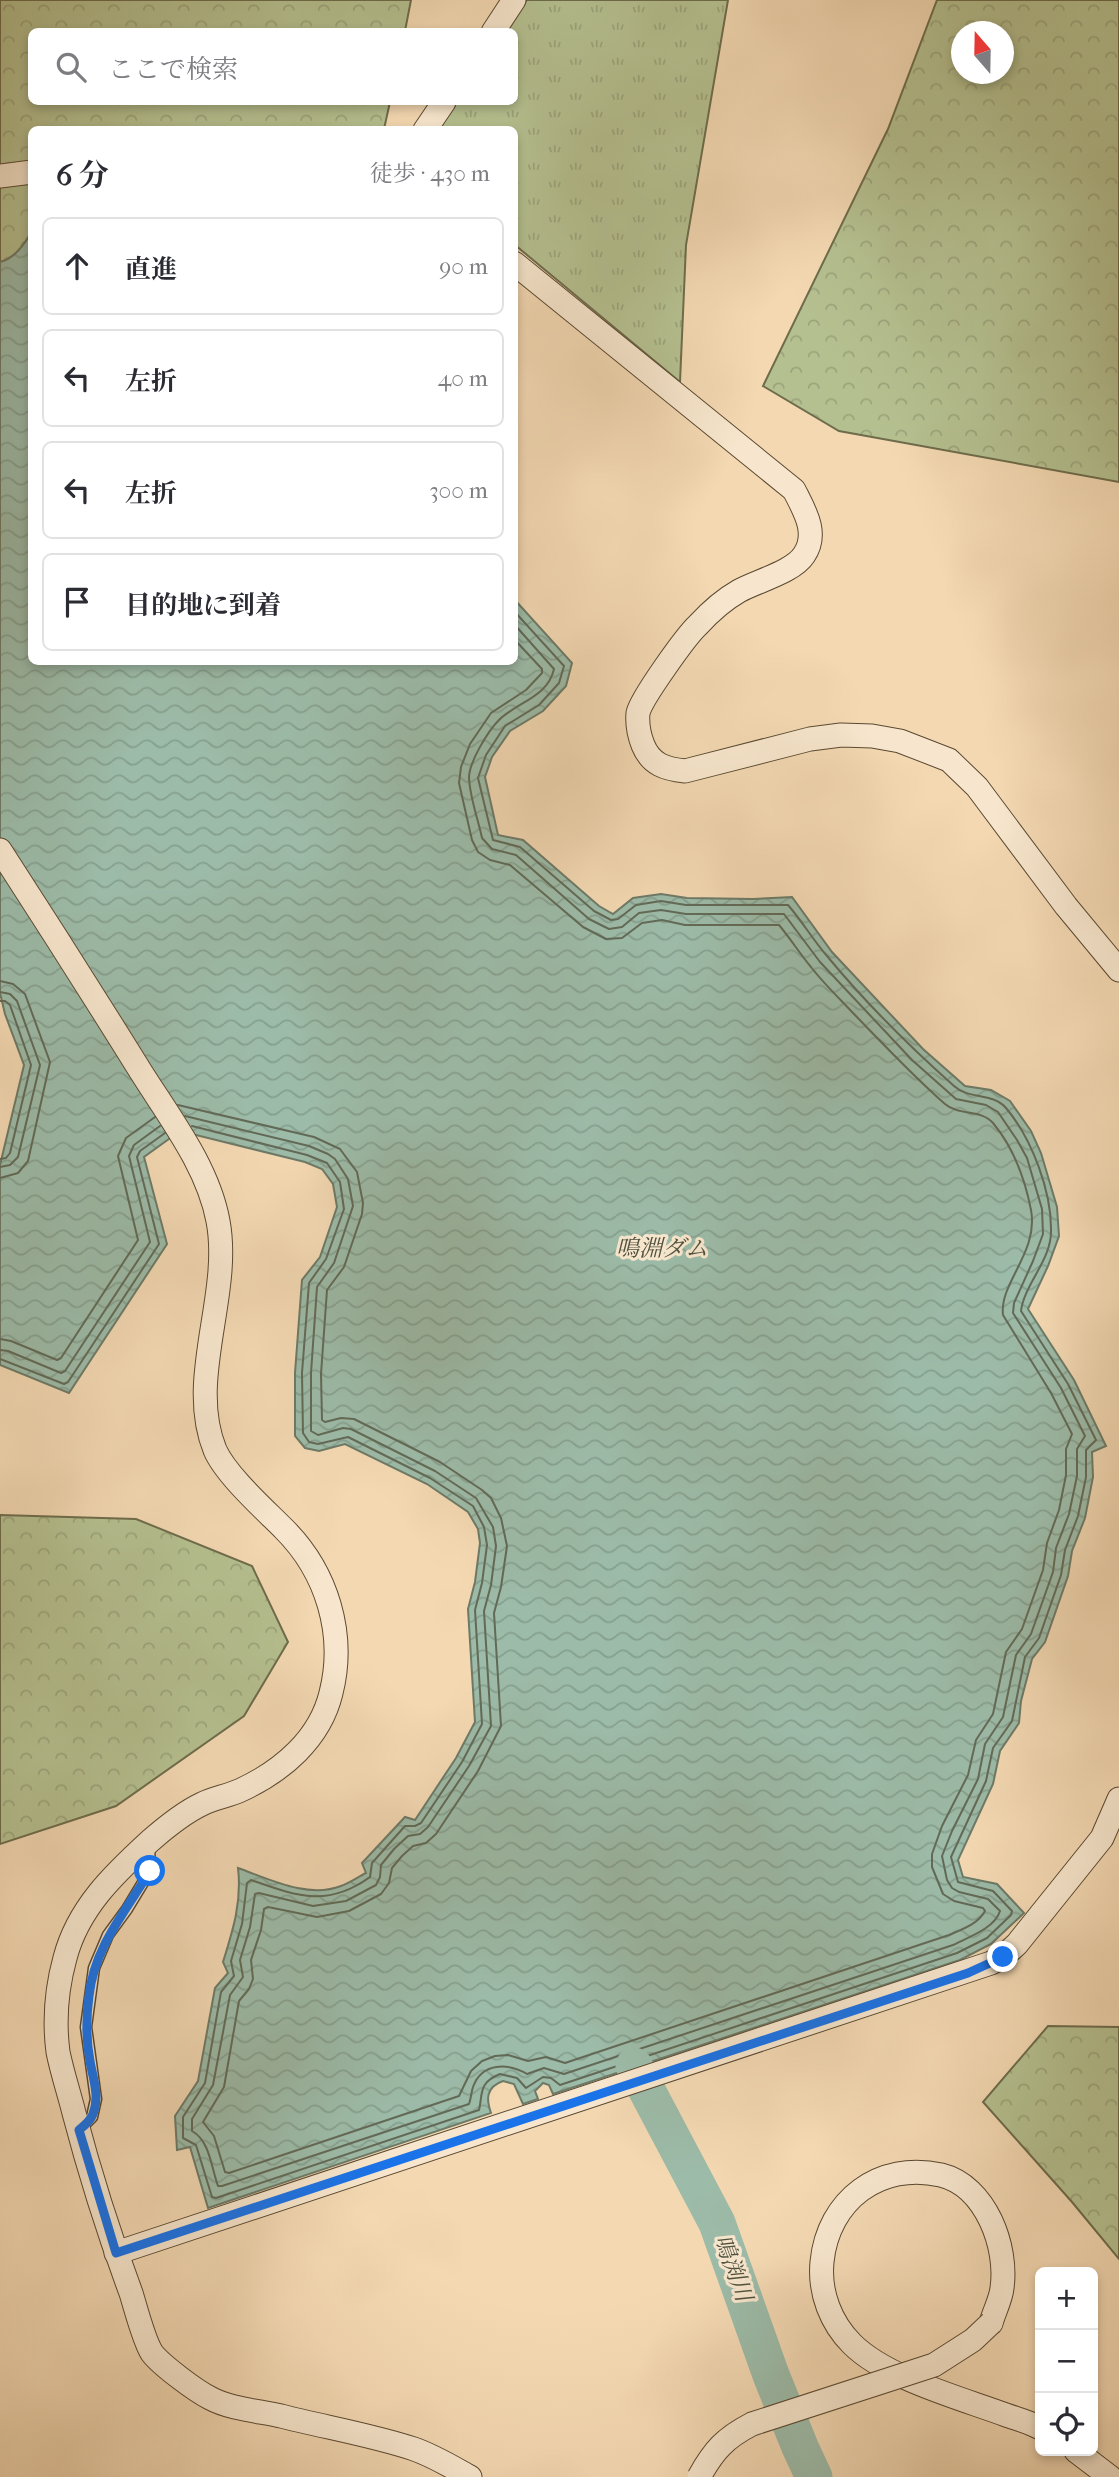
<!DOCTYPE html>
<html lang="ja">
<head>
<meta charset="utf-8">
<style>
	body { margin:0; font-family:"IM FELL French Canon","Noto Serif JP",serif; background:#f7f7f7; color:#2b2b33 }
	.controls { position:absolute; right:21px; bottom:21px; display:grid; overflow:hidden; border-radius:10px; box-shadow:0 4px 10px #0003 }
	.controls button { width:63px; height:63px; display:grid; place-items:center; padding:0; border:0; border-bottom:2px solid #e1e1e2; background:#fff; color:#2b2b33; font:35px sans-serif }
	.compass { position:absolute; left:951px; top:21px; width:63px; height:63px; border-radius:50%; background:#fff; box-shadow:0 4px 10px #0003; rotate:340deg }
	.stop { position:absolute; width:21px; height:21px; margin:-16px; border:5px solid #1a73e8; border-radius:50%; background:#fff }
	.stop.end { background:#1a73e8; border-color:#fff; box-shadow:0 2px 7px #0008 }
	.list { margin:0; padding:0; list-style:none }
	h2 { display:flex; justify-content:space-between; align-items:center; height:91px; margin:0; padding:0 28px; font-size:30px }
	h2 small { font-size:23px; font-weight:400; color:#7c7c81 }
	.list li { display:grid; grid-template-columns:46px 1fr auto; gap:21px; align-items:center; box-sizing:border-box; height:98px; margin:0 14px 14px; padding:0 14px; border:2px solid #e1e1e2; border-radius:10px }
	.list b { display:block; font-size:26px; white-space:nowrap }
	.list em { font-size:23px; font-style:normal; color:#7c7c81 }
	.icon { flex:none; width:38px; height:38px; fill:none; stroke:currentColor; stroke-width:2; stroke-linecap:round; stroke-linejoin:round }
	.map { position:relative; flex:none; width:1119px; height:2477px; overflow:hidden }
	.search { position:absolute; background:#fff; box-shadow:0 4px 10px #0003; left:28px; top:28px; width:490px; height:77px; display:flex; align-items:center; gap:18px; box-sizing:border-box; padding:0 24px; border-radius:10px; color:#7c7c81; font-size:26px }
	.panel { position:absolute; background:#fff; box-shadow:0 4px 10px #0003; left:28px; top:126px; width:490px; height:539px; border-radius:10px }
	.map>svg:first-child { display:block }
</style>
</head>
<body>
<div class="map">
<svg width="1119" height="2477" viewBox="0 0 1119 2477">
	<defs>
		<pattern id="grass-tufts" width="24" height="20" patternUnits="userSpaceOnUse" patternTransform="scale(1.75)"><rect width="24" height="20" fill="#b5c090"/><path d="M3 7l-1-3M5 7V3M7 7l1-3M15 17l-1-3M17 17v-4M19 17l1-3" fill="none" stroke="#9ca47b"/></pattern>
		<pattern id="forest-crowns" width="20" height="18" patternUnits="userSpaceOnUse" patternTransform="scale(1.75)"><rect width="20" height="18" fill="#b5c090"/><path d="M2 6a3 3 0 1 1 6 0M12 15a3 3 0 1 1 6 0" fill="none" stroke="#9ca47b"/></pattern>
		<pattern id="water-waves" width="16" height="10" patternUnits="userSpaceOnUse" patternTransform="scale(1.75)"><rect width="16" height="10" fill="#9cbba8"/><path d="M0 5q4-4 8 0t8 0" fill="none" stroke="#86a08f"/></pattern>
	</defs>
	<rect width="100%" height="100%" fill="#f3d8b2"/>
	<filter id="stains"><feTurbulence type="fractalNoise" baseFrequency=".00286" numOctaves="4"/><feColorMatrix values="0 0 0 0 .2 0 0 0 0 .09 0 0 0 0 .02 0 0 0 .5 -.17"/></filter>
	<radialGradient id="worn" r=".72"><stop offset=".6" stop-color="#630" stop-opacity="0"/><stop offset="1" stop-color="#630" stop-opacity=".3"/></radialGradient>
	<!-- grass -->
	<path fill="url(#grass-tufts)" stroke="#6e6c4b" stroke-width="2" d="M527 0H728L686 245 680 382 515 245 514 130H434L454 102H514V32L504 31Z"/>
	<!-- forest -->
	<g fill="url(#forest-crowns)" stroke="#6e6c4b" stroke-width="2" fill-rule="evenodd">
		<path d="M0 0H411L405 31 32 32V102H390L384 129 32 130 31 233C24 245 14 260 0 262Z"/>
		<path d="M937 0H1119V482L839 431 763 386 888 129ZM962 32H1004V74H962Z"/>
		<path d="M0 1515 136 1519 252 1566 288 1642 244 1716 116 1806 0 1844Z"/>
		<path d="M1048 2026 1119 2027V2259L1072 2202 983 2102Z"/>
	</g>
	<!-- water -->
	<path fill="url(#water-waves)" stroke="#6d7a67" stroke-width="2" d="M31 233 32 662H514L515 600 572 663 566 686 543 711 510 731 492 757 485 777 498 835 523 840 599 906 613 914 633 898 661 894 687 898 753 899 792 897 832 952 923 1049 965 1086 991 1090 1010 1101 1031 1131 1041 1153 1057 1207 1059 1236 1048 1266 1028 1309 1074 1380 1106 1446 1092 1452 1093 1477 1085 1518 1072 1551 1068 1576 1045 1642 1032 1659 1021 1701 1019 1723 1000 1751 993 1784 958 1860 963 1877 997 1884 1024 1913 991 1944 960 1960 553 2094 549 2085 543 2083 535 2091 538 2099 523 2104 514 2084 503 2081C486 2087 486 2099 491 2113L208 2208 190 2147 177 2150 175 2116 198 2081 215 1988 228 1973 223 1962C233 1930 242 1902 238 1868 269 1879 308 1899 341 1886 349 1883 358 1877 366 1873L362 1863 405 1817 415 1820 456 1758 475 1722 468 1609 475 1582 480 1543 478 1529 468 1512 427 1484 345 1444 319 1451 305 1448 295 1436V1373L302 1280 320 1257 337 1207 333 1184 322 1169 305 1162 180 1131 144 1157 167 1244 69 1393 0 1365V1165L24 1065 5 1014 0 993V262C14 259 24 245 31 233Z"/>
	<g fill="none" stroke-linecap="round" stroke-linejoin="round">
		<!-- shore -->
		<g stroke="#626a57" stroke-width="2">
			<path d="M0 981 13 984 25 994 50 1062 28 1161 18 1173 0 1178"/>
			<path d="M0 992 10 994 17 1001 40 1065 18 1157 10 1165 0 1167"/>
			<path d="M0 1001H5L10 1005 31 1065 10 1153 6 1158 0 1159"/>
			<path d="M178 1105 314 1137 340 1149 357 1172 363 1203 362 1214 344 1267 327 1290 321 1374 322 1420 325 1422 341 1418 354 1419 440 1462 482 1490 491 1498 501 1518 507 1546 501 1587 494 1613 501 1726 478 1771 436 1834 426 1843 413 1846 402 1856 392 1868 389 1883 381 1894 349 1911 317 1917 268 1907 264 1909 261 1930 251 1960 253 1979 249 1989 239 2001 224 2087 203 2122 214 2136 225 2172 229 2173 459 2096 471 2071 482 2061 495 2056 508 2055 528 2061 546 2057 565 2063 949 1935C963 1929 978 1924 985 1911L983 1908 954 1901 943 1894 932 1867V1854L942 1826 968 1775 976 1740 993 1714 1006 1652 1022 1629 1043 1570 1047 1543 1059 1510 1066 1475V1449L1072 1434 1051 1393 1003 1315C999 1283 1039 1252 1031 1210 1025 1179 1013 1147 993 1123 981 1109 959 1116 945 1104 913 1076 884 1045 854 1014 840 999 824 984 811 967 800 954 790 938 779 925H685L662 920 642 923 622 938 606 939 583 927 510 865 490 860 478 852 472 840 459 783 461 767 470 744 491 713 526 690 542 673V669L514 639"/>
			<path d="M185 1116 309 1146 328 1154 335 1159 348 1179 353 1206 334 1263 317 1287 311 1373V1431L318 1435 343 1428 351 1429 435 1471 476 1498 493 1527 496 1546 491 1585 484 1611 491 1726 469 1766 428 1827 420 1834 408 1836 394 1849 381 1865 380 1877 376 1885 346 1901 313 1906 259 1893 255 1894 250 1927 240 1960 243 1977 230 1995 213 2085 192 2119V2131C210 2141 211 2167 218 2186H222L469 2104C471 2099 471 2093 473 2087 482 2062 508 2063 527 2074L544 2068 564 2074 953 1945C969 1937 995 1928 1000 1911L988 1899 959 1892 952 1888 947 1880 942 1856 952 1831 978 1779 985 1744 1003 1717 1016 1655 1031 1634 1053 1572 1056 1548 1069 1514 1077 1476V1449L1085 1436 1061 1388 1013 1313 1014 1303 1033 1261 1043 1234 1042 1209 1027 1158 1017 1140 998 1112 986 1105 956 1099 912 1060 820 962 784 914H686L661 910 639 913 622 927 609 929 589 919 516 855 492 849 482 838C478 819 470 798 469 778 469 762 488 731 499 720 517 702 548 697 554 669L514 624"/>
			<path d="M192 1126 307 1155 327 1163 340 1182 344 1209 326 1259 309 1283 302 1373 303 1433 309 1442 318 1444 348 1437 430 1478 473 1506 484 1527 487 1545 482 1583 475 1610 482 1724 462 1762 421 1823 415 1826H405L372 1863 370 1877C327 1908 297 1896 251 1880L247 1883 242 1924 231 1961 234 1976 221 1992 205 2083 183 2117V2138L196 2145 212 2197 216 2198 479 2110C483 2093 478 2083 500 2074L517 2078 526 2088 543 2077 551 2078 560 2085 957 1953 987 1938 1011 1915 1012 1911 993 1891 958 1882 951 1857 986 1781 993 1748 1012 1721 1025 1657 1039 1638 1061 1575 1065 1550 1078 1516 1086 1477V1450L1096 1440 1068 1384 1021 1311C1024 1285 1051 1260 1051 1232 1052 1192 1032 1139 1006 1108 992 1092 969 1100 954 1086 909 1046 865 1002 827 956 813 940 802 921 788 905H686L661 901 636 905 618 919 611 920 594 911 520 847 493 840 478 778 486 755 505 726 539 705 559 683 564 666 514 611"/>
			<path d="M0 1339 11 1341 57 1360 61 1358 138 1240 118 1156 126 1138 155 1117"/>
			<path d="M0 1350 8 1351 61 1373 65 1371 150 1242 129 1156 134 1145 160 1126"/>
			<path d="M0 1359 64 1384 68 1382 159 1244 137 1157 140 1151 165 1133"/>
		</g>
		<!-- river -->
		<path stroke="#9cbba8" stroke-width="37" d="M634 2066 717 2223 771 2375 800 2447 814 2477"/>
		<defs>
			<path id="service" d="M79 2130 92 2117 96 2099 86 2027 94 1968 108 1935 127 1909 150 1871 149 1845"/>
			<g id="minor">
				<path d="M493 32 514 0"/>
				<path d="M425 130 444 102"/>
				<path d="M0 176 32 172"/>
				<path d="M514 263 794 490C804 510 819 533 804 555 793 572 757 581 739 591 725 599 709 613 698 625 686 636 641 699 638 713 637 724 639 735 643 745 651 765 666 769 685 771L810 739 841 735 872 736 900 741 949 760 977 787 1066 906 1119 970"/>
				<path d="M0 850C48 924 95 998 141 1072 170 1118 208 1167 218 1221 232 1295 186 1379 215 1450 226 1475 264 1509 284 1529 327 1572 346 1634 331 1693 320 1739 282 1771 241 1790 228 1796 214 1798 202 1804 183 1813 166 1827 150 1841 114 1874 78 1908 65 1958 57 1987 54 2021 58 2052 62 2072 69 2093 74 2113 90 2174 109 2234 131 2293 136 2309 144 2341 152 2353 161 2365 196 2391 210 2398 230 2409 259 2411 281 2416 324 2427 372 2435 414 2449 434 2456 452 2467 470 2477"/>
				<path d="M116 2253 991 1963 1003 1957 1017 1944 1102 1838 1119 1799"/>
				<path d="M991 2323C994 2312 1001 2299 1002 2288 1008 2247 986 2186 941 2175 880 2161 828 2200 822 2262 819 2293 831 2323 852 2344 886 2378 960 2398 1006 2415 1017 2419 1030 2422 1040 2428"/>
				<path d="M1076 2451 1110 2477"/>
			</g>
		</defs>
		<!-- service casing -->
		<use href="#service" stroke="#5a4931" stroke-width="13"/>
		<!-- minor casing -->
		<use href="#minor" stroke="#5a4931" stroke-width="25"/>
		<!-- service -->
		<use href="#service" stroke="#f7e6cd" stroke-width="10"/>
		<!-- minor -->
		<use href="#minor" stroke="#f7e6cd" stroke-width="23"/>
		<defs>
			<path id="minor-bridge" d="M699 2477C714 2450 725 2438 752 2424L934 2365 973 2340 991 2323"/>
		</defs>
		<!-- minor-bridge casing -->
		<use href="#minor-bridge" stroke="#5a4931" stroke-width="25" stroke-linecap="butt"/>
		<!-- minor-bridge -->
		<use href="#minor-bridge" stroke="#f7e6cd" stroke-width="23"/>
	</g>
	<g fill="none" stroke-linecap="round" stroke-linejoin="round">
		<!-- route -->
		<path stroke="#1a73e8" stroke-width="9" d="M150 1871C125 1912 94 1948 89 1996 86 2018 86 2040 90 2061 93 2079 100 2096 93 2114 91 2120 84 2126 79 2130L116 2253 968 1973 1003 1957"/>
	</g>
	<g text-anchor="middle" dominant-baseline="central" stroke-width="6" stroke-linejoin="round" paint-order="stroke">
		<!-- water labels -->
		<g font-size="23" font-style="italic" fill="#50523f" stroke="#f7e6cd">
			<text x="662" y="1248">鳴淵ダム</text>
			<text transform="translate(733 2268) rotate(70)">鳴渕川</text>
		</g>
	</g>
	<rect width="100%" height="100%" filter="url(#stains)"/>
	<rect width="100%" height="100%" fill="url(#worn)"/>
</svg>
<div class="controls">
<button>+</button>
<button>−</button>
<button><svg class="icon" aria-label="locate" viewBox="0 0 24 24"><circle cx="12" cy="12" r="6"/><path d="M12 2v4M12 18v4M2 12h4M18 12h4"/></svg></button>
</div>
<svg class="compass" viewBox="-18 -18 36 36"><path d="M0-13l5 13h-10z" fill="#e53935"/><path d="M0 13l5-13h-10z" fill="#7c7c81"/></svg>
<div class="stop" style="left:150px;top:1871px"></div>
<div class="stop end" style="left:1003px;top:1957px"></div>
<div class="search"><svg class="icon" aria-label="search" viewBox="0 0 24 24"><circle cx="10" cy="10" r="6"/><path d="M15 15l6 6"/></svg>ここで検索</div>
<section class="panel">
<h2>6 分<small>徒歩 · 430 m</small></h2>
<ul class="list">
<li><svg class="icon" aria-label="ahead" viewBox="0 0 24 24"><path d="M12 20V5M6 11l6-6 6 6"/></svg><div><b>直進</b></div><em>90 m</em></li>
<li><svg class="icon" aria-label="left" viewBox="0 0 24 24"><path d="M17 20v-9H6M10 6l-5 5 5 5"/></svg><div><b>左折</b></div><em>40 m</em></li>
<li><svg class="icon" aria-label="left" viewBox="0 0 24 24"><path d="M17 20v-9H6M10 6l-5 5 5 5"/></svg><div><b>左折</b></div><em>300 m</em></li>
<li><svg class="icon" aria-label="arrive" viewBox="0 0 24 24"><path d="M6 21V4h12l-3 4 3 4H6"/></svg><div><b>目的地に到着</b></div></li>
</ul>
</section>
</div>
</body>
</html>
